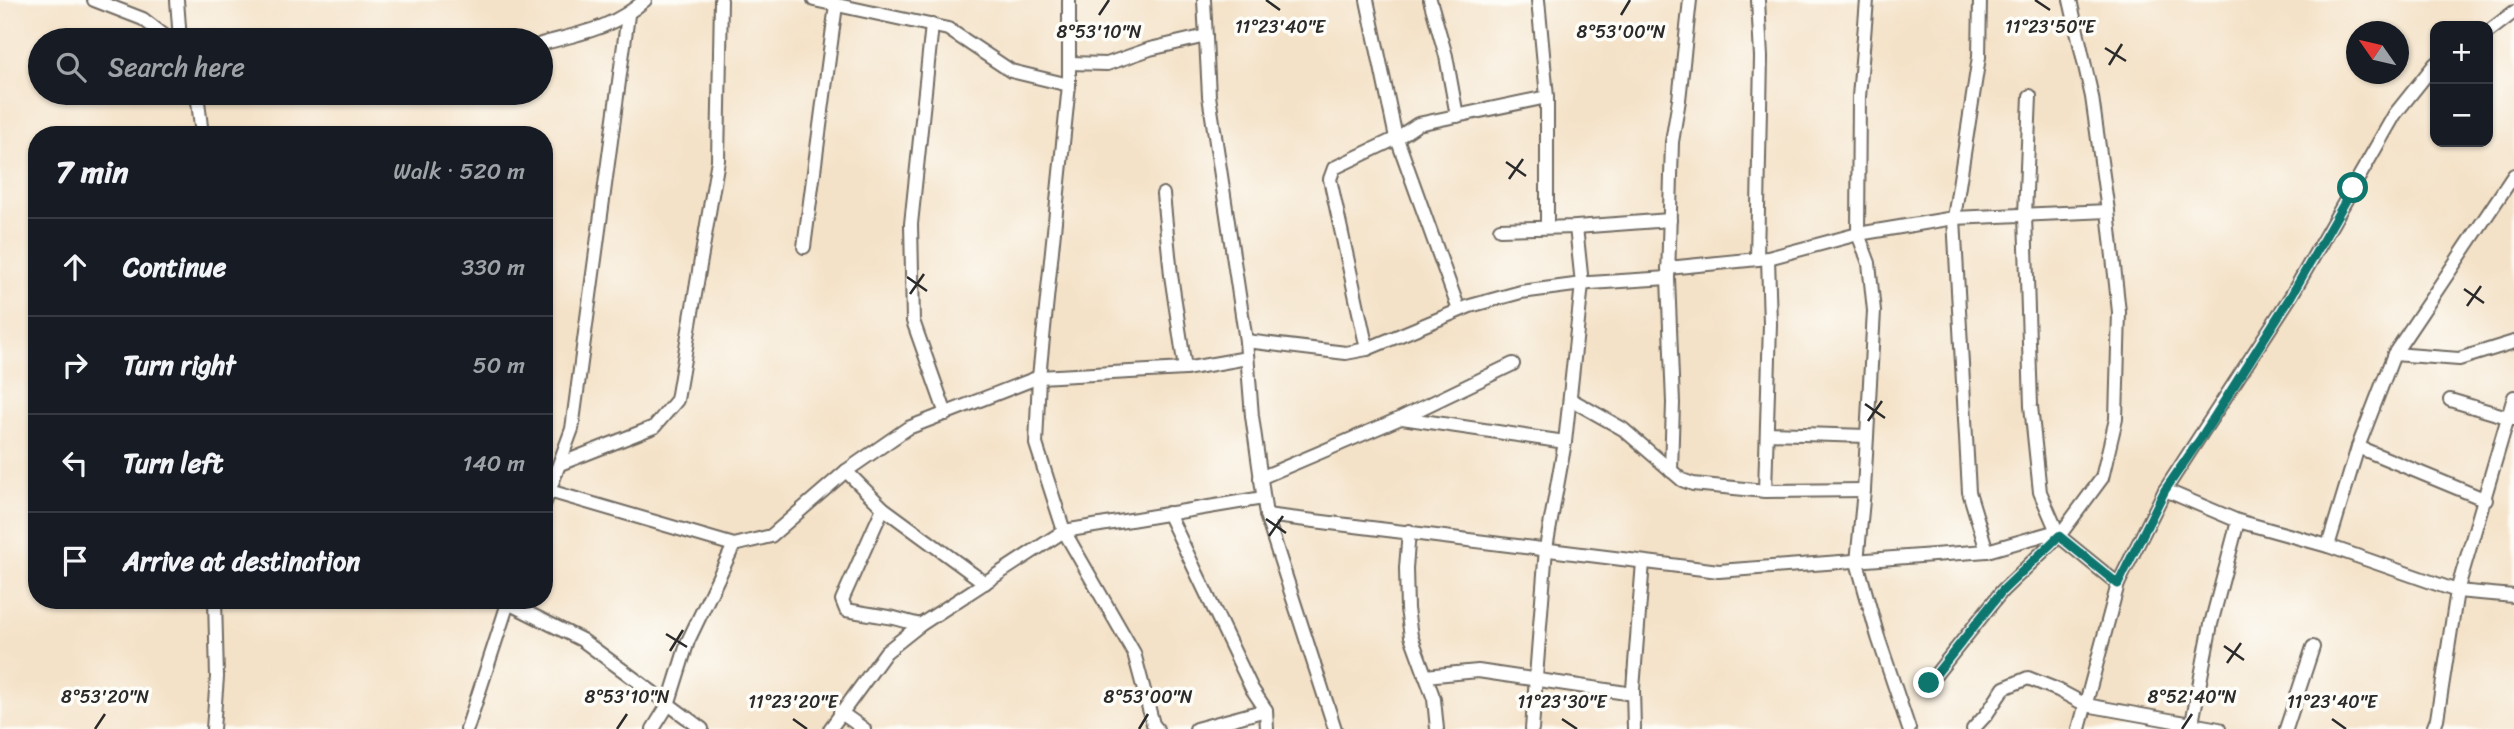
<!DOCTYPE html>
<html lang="en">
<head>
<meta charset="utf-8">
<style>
	body { margin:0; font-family:Sriracha,sans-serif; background:#20242c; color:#f1f3f6 }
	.controls { position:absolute; right:21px; top:21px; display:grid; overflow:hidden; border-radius:14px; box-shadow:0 2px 5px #0004 }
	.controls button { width:63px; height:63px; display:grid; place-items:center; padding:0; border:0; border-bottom:2px solid #363941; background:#171b24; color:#f1f3f6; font:35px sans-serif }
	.compass { position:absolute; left:2346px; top:21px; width:63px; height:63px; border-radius:50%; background:#171b24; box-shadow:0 2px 5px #0004; rotate:304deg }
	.stop { position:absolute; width:21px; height:21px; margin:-16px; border:5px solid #0f766e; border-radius:50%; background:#fff }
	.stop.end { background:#0f766e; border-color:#fff; box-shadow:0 2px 7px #0008 }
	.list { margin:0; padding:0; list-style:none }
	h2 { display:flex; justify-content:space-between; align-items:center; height:91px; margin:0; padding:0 28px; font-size:30px }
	h2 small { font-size:23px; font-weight:400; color:#9ea1a6 }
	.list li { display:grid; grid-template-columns:46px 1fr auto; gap:21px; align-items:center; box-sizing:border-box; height:98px; padding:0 28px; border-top:2px solid #363941 }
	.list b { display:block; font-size:26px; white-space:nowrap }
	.list em { font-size:23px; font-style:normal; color:#9ea1a6 }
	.icon { flex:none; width:38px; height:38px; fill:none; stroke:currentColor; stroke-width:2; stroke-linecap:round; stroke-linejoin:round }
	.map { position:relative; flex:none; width:2514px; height:729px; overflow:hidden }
	.search { position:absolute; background:#171b24; box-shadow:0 2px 5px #0004; left:28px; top:28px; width:525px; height:77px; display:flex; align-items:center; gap:18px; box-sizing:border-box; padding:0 24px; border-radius:38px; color:#9ea1a6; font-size:26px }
	.panel { position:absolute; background:#171b24; box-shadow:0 2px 5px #0004; left:28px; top:126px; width:525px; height:483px; border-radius:28px }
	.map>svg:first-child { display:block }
</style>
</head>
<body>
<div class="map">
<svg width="2514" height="729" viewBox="0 0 2514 729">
	<rect width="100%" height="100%" fill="#fdfcf7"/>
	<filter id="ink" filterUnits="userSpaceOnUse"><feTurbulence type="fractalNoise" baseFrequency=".0143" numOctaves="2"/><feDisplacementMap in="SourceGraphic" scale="14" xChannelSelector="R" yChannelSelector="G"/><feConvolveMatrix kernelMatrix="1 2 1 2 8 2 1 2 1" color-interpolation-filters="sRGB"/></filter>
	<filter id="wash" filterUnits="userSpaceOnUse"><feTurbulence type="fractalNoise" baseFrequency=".00686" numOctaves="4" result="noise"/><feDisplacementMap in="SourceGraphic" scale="28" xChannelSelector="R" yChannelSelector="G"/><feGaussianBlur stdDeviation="1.57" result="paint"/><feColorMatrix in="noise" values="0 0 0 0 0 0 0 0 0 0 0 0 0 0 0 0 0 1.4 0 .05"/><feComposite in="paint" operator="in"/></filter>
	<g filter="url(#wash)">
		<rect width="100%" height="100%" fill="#f4e2c8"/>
	</g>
	<g filter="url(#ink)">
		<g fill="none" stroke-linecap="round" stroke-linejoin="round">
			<defs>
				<g id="minor">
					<path d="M94 0 143 19 170 40"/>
					<path d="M177 0 180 40"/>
					<path d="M814 0 948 29 1011 71 1069 85"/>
					<path d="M1069 0V85L1039 377 1036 444 1064 531 1134 653 1153 724 1157 729"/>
					<path d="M1204 0 1209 96 1246 341 1252 416 1266 515 1335 729"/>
					<path d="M1367 0 1395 133 1459 310"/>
					<path d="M1430 0 1446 56 1457 116"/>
					<path d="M1538 0 1547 97V226"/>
					<path d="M1867 0 1859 97 1858 234 1869 263 1874 311 1864 490 1857 562 1878 637 1909 729"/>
					<path d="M1980 0 1979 57 1954 218 1969 492 1987 551"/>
					<path d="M932 25 911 224 913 321 946 414"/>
					<path d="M2488 32 2514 12"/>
					<path d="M541 44C581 33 612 29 645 0"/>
					<path d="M1069 63 1107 64 1150 49 1206 36"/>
					<path d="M197 93 202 135"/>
					<path d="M2030 96 2025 215 2031 406 2040 492 2059 536 2118 584"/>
					<path d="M1163 194 1171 275 1185 369"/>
					<path d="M1500 229 1576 227 1670 220"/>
					<path d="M804 247 836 5"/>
					<path d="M1757 259 1761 57 1758 0"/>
					<path d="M1668 268 1768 258 1858 234 1954 218 2108 211"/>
					<path d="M1246 341 1346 353 1367 349 1470 306 1521 292 1590 283 1668 278"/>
					<path d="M1367 349 1330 179 1334 168 1397 138 1418 124 1547 97"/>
					<path d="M2394 354 2459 359 2514 342"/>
					<path d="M1570 399 1623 429 1682 480 1693 484 1765 491 1864 490"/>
					<path d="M2450 400 2514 419"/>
					<path d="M1402 418 1565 442"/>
					<path d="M1767 433 1867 436"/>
					<path d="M2358 447 2486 500"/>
					<path d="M560 464 654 427 677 400 718 160 721 0"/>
					<path d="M846 471 883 508 985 583"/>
					<path d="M1671 471 1673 403 1668 278 1672 142 1679 100 1690 0"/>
					<path d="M1260 478 1401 418 1513 364"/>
					<path d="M2165 490 2238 521 2328 546 2457 591 2514 596"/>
					<path d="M549 491 734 545 771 536 846 471 908 428 1039 377 1185 369 1247 358"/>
					<path d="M1765 491 1770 324 1768 258"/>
					<path d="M544 505 572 429 628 15"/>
					<path d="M883 508 842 600 846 610 894 618 920 625"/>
					<path d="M1168 513 1252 689 1266 710 1267 729"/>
					<path d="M1266 515 1719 571 1987 551 2057 531"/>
					<path d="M1409 531 1406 568 1407 609 1411 636 1434 699 1437 729"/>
					<path d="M2328 546 2358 447 2394 354 2514 175"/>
					<path d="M508 603 582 640 702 729"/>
					<path d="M1425 676 1478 671 1633 694"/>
					<path d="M1929 683 2002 591 2059 536 2102 478 2116 419 2119 312 2108 211 2092 97 2070 0"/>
					<path d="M840 712 864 729"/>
					<path d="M2192 723 2211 624 2238 521"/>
					<path d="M213 729 217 677 215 600"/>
					<path d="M467 729 509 600"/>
					<path d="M653 729 668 705 688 641 734 545"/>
					<path d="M830 729 886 652 920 625 1064 531 1263 498"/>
					<path d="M1196 729 1266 710"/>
					<path d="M1532 729 1546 548 1565 442 1582 284 1576 227"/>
					<path d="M1634 729 1633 689 1643 562"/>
					<path d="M1973 729 1986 715 2004 688 2028 678 2058 690 2086 705 2219 729"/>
					<path d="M2079 729 2118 584 2165 490 2291 296 2395 114 2435 64"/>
					<path d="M2286 729 2313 647"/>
					<path d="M2433 729 2437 719 2457 591 2514 397"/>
				</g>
			</defs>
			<!-- minor casing -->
			<use href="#minor" stroke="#716b62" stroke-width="16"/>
			<!-- minor -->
			<use href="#minor" stroke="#fff" stroke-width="12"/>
		</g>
	</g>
	<g fill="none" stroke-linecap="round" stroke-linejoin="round" filter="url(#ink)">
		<!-- route -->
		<path stroke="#0f766e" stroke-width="9" d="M1929 683 2002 591 2059 536 2118 584 2165 490 2201 438 2291 296 2353 188"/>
	</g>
	<!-- ticks -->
	<path fill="none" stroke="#2b2b2b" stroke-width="2.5" d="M1266 0 1280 10M2035 0 2050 10M1099 15 1109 0M1621 15 1630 0M2105 48 2126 61M2109 65 2122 44M1506 162 1526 176M1509 179 1523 159M907 277 927 291M2464 289 2484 303M910 294 924 274M2467 306 2481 286M1865 404 1885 418M1868 421 1882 401M1266 519 1286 533M1269 536 1283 516M666 634 687 647M2224 646 2244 660M670 651 683 630M2227 663 2241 643M793 719 807 729M1562 719 1577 729M2332 719 2346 729M95 729 105 714M617 729 627 714M1139 729 1148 714M2182 729 2192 714"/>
	<g font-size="18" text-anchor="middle" fill="#2b2b2b" stroke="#fdfcf7" stroke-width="7" stroke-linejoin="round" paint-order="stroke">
		<text x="1280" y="33">11°23'40"E</text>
		<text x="2050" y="33">11°23'50"E</text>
		<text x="1099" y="38">8°53'10"N</text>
		<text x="1621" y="38">8°53'00"N</text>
		<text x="105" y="703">8°53'20"N</text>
		<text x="627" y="703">8°53'10"N</text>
		<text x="1148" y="703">8°53'00"N</text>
		<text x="2192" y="703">8°52'40"N</text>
		<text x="793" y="708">11°23'20"E</text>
		<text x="1562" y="708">11°23'30"E</text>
		<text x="2332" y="708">11°23'40"E</text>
	</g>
</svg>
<div class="controls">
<button>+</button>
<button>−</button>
</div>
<svg class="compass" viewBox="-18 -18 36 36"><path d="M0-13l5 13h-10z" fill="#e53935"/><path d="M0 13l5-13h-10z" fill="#9ea1a6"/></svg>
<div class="stop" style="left:2353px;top:188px"></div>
<div class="stop end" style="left:1929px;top:683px"></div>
<div class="search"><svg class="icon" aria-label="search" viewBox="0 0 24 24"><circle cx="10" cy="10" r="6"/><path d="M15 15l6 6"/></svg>Search here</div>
<section class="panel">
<h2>7 min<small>Walk · 520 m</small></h2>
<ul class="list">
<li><svg class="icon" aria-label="ahead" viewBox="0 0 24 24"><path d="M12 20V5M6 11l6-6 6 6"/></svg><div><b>Continue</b></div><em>330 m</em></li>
<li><svg class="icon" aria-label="right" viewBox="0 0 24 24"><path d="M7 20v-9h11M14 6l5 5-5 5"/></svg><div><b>Turn right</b></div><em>50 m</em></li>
<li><svg class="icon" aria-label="left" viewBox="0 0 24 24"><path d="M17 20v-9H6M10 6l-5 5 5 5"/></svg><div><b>Turn left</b></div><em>140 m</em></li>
<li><svg class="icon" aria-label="arrive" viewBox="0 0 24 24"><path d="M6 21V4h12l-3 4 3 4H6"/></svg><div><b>Arrive at destination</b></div></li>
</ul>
</section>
</div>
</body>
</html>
